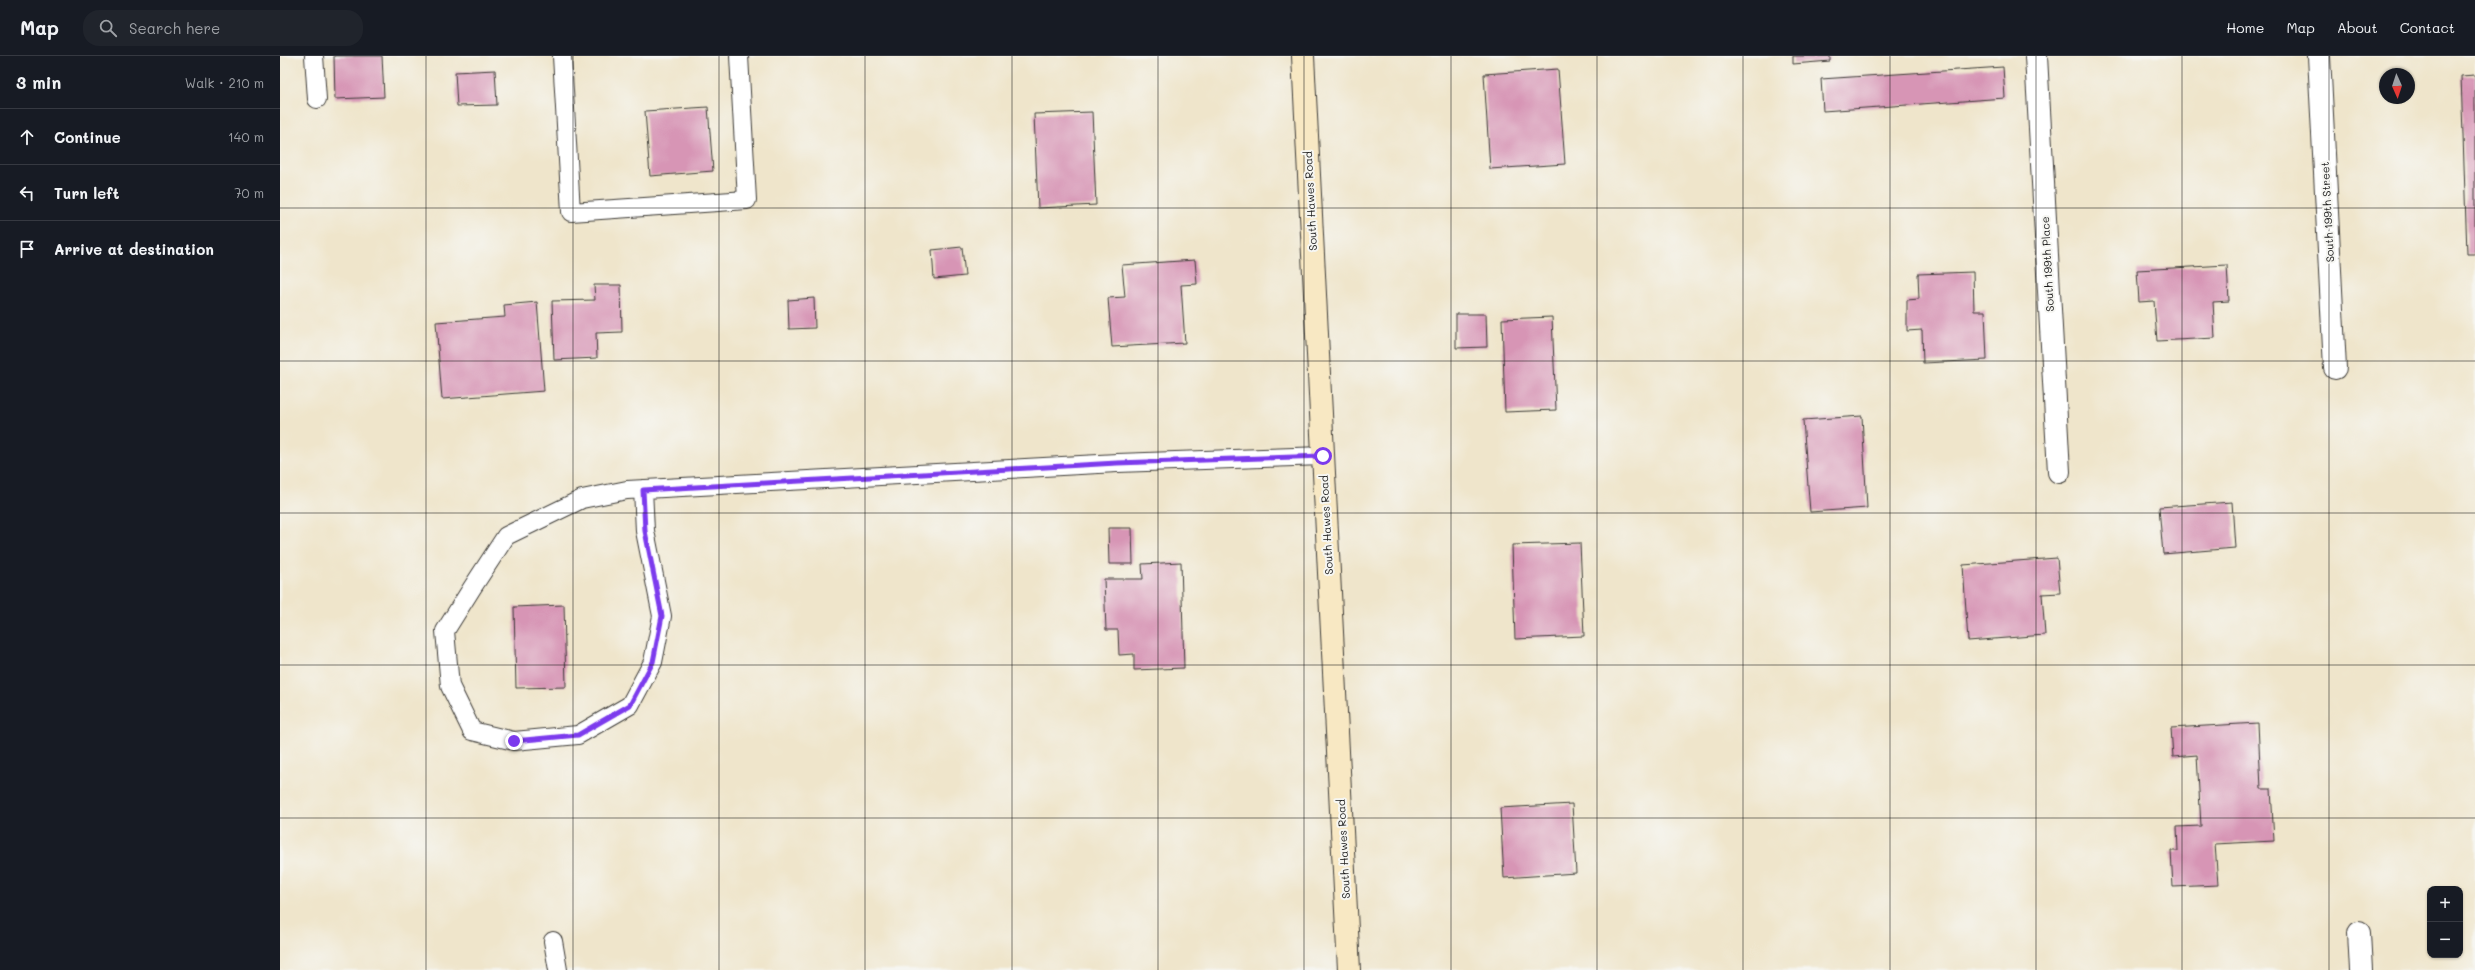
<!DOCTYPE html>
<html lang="en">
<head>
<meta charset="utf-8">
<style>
	body { margin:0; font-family:Mali,sans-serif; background:#20242c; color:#f1f3f6 }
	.controls { position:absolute; right:12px; bottom:12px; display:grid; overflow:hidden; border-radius:8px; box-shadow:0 1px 3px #0004 }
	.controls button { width:36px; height:36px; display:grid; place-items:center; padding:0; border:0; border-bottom:1px solid #363941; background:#171b24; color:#f1f3f6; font:20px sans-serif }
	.compass { position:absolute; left:2099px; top:12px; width:36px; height:36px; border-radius:50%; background:#171b24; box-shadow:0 1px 3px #0004; rotate:177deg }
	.stop { position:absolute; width:12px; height:12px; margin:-9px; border:3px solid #7c3aed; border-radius:50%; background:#fff }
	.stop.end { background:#7c3aed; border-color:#fff; box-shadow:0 1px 4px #0008 }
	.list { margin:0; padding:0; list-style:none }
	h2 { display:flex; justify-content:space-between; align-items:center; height:52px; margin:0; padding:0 16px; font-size:17px }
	h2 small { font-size:13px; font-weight:400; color:#9ea1a6 }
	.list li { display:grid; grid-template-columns:26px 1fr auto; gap:12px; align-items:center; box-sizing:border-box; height:56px; padding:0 16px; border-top:1px solid #363941 }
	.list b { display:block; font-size:15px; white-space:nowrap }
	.list em { font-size:13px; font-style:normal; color:#9ea1a6 }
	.icon { flex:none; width:22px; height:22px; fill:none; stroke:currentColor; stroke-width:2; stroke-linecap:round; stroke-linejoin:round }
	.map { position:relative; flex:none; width:2195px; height:914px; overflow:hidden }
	header { display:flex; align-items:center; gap:24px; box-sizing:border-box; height:56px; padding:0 20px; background:#171b24; border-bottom:1px solid #363941 }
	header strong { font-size:19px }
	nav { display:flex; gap:22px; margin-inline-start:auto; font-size:14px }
	.search { width:280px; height:36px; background:#20242c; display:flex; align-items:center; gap:10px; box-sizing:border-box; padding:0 14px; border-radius:16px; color:#9ea1a6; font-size:15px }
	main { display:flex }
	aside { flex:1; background:#171b24 }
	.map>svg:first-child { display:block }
</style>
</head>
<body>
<header>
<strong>Map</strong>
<div class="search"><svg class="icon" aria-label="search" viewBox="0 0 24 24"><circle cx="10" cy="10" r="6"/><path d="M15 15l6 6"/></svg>Search here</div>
<nav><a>Home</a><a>Map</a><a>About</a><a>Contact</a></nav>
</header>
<main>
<aside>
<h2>3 min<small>Walk · 210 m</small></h2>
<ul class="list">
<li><svg class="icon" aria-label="ahead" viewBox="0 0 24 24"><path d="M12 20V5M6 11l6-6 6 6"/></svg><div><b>Continue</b></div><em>140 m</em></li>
<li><svg class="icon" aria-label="left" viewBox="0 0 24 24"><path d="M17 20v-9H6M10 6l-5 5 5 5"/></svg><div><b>Turn left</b></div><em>70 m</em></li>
<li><svg class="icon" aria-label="arrive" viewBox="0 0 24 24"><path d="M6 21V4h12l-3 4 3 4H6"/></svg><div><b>Arrive at destination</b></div></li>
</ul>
</aside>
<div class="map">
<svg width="2195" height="914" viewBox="0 0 2195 914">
	<rect width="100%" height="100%" fill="#f6f6f2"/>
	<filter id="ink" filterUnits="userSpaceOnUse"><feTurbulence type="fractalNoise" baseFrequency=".025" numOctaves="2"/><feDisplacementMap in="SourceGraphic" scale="8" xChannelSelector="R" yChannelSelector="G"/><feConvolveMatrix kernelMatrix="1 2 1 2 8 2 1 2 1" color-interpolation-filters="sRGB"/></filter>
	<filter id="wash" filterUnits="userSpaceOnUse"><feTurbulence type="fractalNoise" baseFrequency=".012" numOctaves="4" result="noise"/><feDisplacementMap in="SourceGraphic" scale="16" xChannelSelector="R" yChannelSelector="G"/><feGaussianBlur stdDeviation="0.9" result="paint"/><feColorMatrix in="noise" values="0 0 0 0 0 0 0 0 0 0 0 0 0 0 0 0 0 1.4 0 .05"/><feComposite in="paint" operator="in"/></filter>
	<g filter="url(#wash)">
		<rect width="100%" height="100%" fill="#efe5cb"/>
		<g id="blocks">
			<!-- building -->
			<g fill="#d795b5">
				<path d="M54 0H102L104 41 55 43Z"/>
				<path d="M1513 0H1550V5L1513 8Z"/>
				<path d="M1723 11 1725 42 1543 55 1541 23Z"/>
				<path d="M1278 13 1285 108 1210 113 1204 18Z"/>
				<path d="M215 14 217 49 177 50 175 16Z"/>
				<path d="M2195 19V198H2187L2181 20Z"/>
				<path d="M428 51 433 115 370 120 365 55Z"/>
				<path d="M812 56 816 149 758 152 754 58Z"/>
				<path d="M682 191 685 220 654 223 652 194Z"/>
				<path d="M915 204 917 228 901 229 905 287 832 291 828 242 845 241 842 209Z"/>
				<path d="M1947 209 1949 245 1933 246 1935 282 1877 285 1874 245 1859 246 1857 214Z"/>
				<path d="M1693 216 1694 255H1705L1707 304 1643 307 1642 274 1627 275V244L1639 243 1638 218Z"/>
				<path d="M314 229H341L342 276 316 277 317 302 274 304 272 245 315 244Z"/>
				<path d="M534 242 535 272 509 273 508 244Z"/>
				<path d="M257 246 264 335 162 343 156 266 225 261 224 249Z"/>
				<path d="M1176 258H1206L1207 291 1176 292Z"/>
				<path d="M1272 261 1276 354 1225 356 1222 263Z"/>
				<path d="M1582 360 1587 452 1530 456 1523 364Z"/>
				<path d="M1952 446 1955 492 1883 498 1879 451Z"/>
				<path d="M828 472H852L853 508H829Z"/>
				<path d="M1300 487 1304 580 1235 583 1232 489Z"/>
				<path d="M1777 502 1780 537 1762 538 1765 579 1688 585 1683 509Z"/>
				<path d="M901 506 904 612 854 614V598L839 599 838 574H826L824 523H863L862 508Z"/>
				<path d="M284 549 286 631 236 632 234 551Z"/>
				<path d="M1978 667 1981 733H1991L1994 785 1935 788 1938 829 1893 831 1891 795H1898L1897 771 1921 770 1917 699 1893 701 1891 672Z"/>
				<path d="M1292 748 1296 817 1224 822 1220 752Z"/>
			</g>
		</g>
	</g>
	<g filter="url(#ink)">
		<use href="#blocks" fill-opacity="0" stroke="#3c3a36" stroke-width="1"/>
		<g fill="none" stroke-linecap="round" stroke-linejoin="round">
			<defs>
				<g id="lane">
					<path d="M34 0 37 43"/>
					<path d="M282 0 291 156 467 144 459 0"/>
					<path d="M363 433 365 475 382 560 373 606 350 649 298 679 234 685 192 675 170 630 165 575 192 532 226 480 302 443 347 434 837 407 1043 400"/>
					<path d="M273 885 278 914"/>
				</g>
				<g id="street">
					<path d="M1756 0 1779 416"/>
					<path d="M2039 0 2055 312"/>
					<path d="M2079 877 2081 914"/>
				</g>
				<path id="secondary" d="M1023 0 1069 914"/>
			</defs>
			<!-- lane casing -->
			<use href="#lane" stroke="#3c3a36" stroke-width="20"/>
			<!-- street casing -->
			<use href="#street" stroke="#3c3a36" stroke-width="24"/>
			<!-- secondary casing -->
			<use href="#secondary" stroke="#3c3a36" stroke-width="24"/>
			<!-- lane -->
			<use href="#lane" stroke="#fff" stroke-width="18"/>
			<!-- street -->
			<use href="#street" stroke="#fff" stroke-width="22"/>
			<!-- secondary -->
			<use href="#secondary" stroke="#f8e8c3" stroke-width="22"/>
		</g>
	</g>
	<g fill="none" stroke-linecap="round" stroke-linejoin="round" filter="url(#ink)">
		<!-- route -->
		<path stroke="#7c3aed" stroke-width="5" d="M234 685 298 679 350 649 373 606 382 560 365 475 363 434 837 407 1043 400"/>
	</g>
	<!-- grid -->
	<path fill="none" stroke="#1c1c1c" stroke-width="1" stroke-opacity="0.55" d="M146 0V914M293 0V914M439 0V914M585 0V914M732 0V914M878 0V914M1024 0V914M1171 0V914M1317 0V914M1463 0V914M1610 0V914M1756 0V914M1902 0V914M2049 0V914M0 152H2195M0 305H2195M0 457H2195M0 609H2195M0 762H2195"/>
	<g text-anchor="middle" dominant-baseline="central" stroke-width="4" stroke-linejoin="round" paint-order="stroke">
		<!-- street labels -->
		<g font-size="11" fill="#1c1c1c" stroke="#f6f6f2">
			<text transform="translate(1030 145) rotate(-93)">South Hawes Road</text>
			<text transform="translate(2047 156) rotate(-93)">South 199th Street</text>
			<text transform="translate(1767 208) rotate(-93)">South 199th Place</text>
			<text transform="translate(1046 469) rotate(-93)">South Hawes Road</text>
			<text transform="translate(1063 793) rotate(-93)">South Hawes Road</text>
		</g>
	</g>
</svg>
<div class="controls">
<button>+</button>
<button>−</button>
</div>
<svg class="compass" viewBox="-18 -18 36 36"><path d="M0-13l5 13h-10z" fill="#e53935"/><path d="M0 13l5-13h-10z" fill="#9ea1a6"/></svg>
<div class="stop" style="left:1043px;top:400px"></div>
<div class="stop end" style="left:234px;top:685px"></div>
</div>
</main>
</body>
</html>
